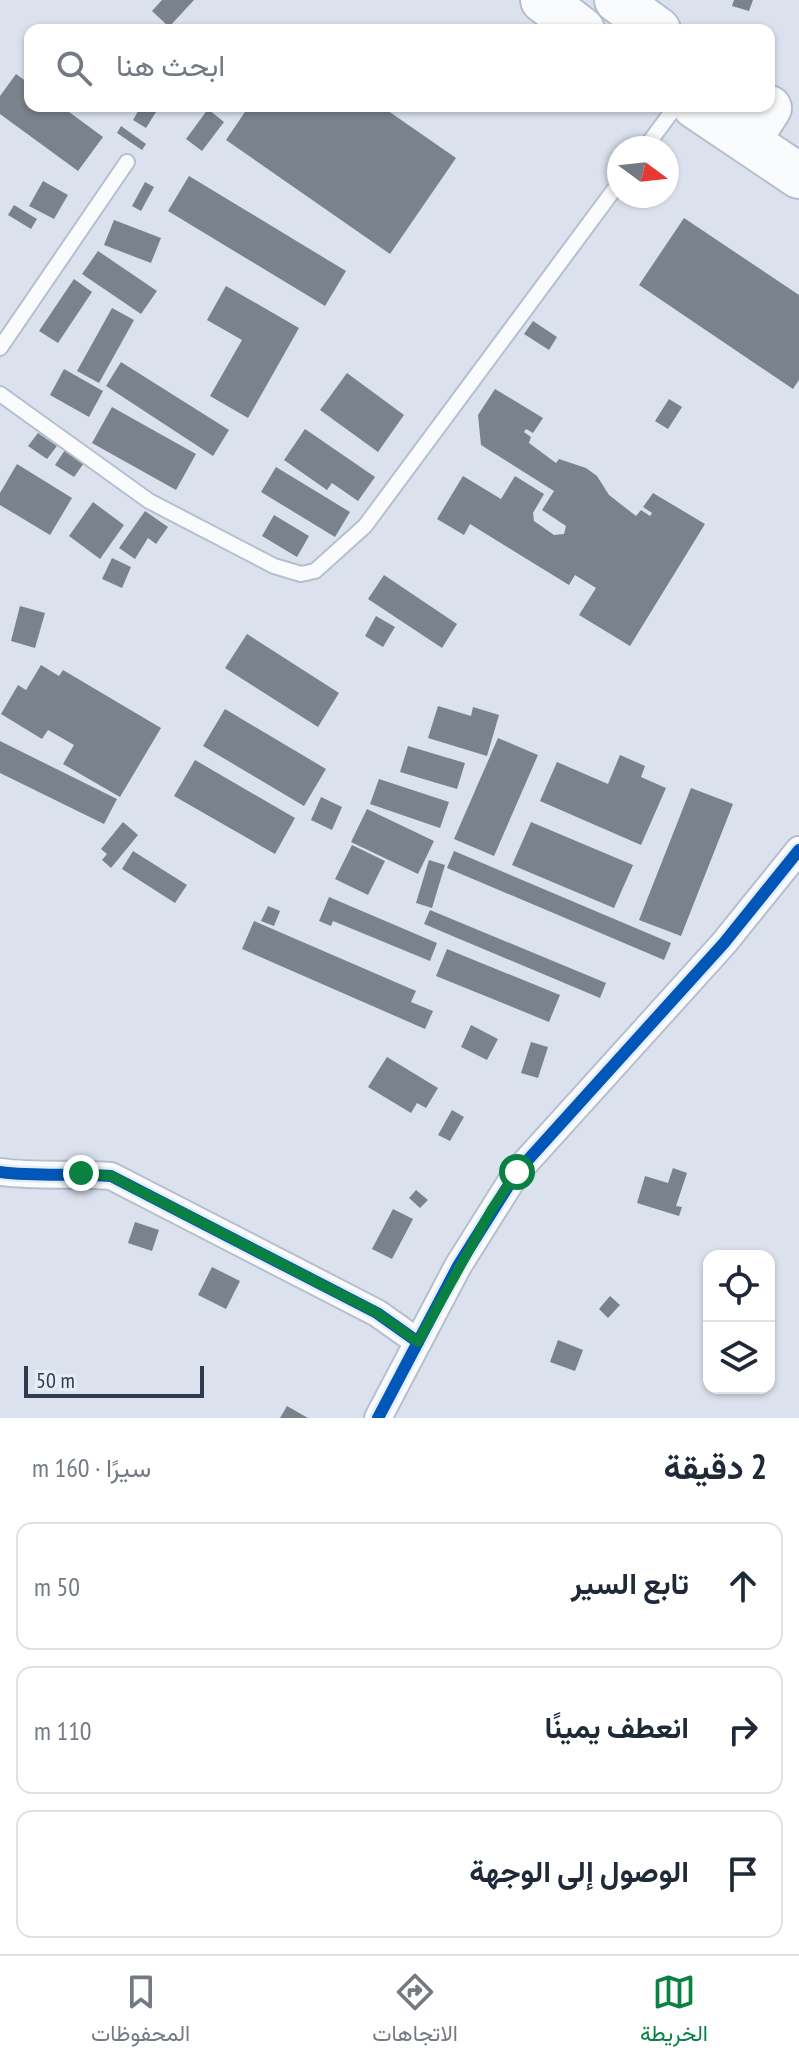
<!DOCTYPE html>
<html lang="ar">
<head>
<meta charset="utf-8">
<style>
	body { margin:0; font-family:"PT Sans Narrow",Vazirmatn,sans-serif; background:#f2f2f3; color:#1f2937; direction:rtl }
	.controls { position:absolute; right:24px; bottom:24px; display:grid; overflow:hidden; border-radius:16px; box-shadow:0 2px 6px #0004 }
	.controls button { width:72px; height:72px; display:grid; place-items:center; padding:0; border:0; border-bottom:2px solid #e0e1e3; background:#fff; color:#1f2937; font:40px sans-serif }
	.compass { position:absolute; left:607px; top:136px; width:72px; height:72px; border-radius:50%; background:#fff; box-shadow:0 2px 6px #0004; rotate:105deg }
	.scale { position:absolute; left:24px; bottom:20px; width:180px; box-sizing:border-box; padding-left:8px; border:4px solid #2d3a4f; border-top:0; font-size:22px; line-height:28px; white-space:nowrap; color:#2d3a4f; -webkit-text-stroke:6px #e6edf8; paint-order:stroke }
	.stop { position:absolute; width:24px; height:24px; margin:-18px; border:6px solid #0b8043; border-radius:50%; background:#fff }
	.stop.end { background:#0b8043; border-color:#fff; box-shadow:0 2px 8px #0008 }
	.list { margin:0; padding:0; list-style:none }
	h2 { display:flex; justify-content:space-between; align-items:center; height:104px; margin:0; padding:0 32px; font-size:34px }
	h2 small { font-size:26px; font-weight:400; color:#747a83 }
	.list li { display:grid; grid-template-columns:52px 1fr auto; gap:24px; align-items:center; box-sizing:border-box; height:128px; margin:0 16px 16px; padding:0 16px; border:2px solid #e0e1e3; border-radius:16px }
	.list b { display:block; font-size:30px; white-space:nowrap }
	.list em { font-size:26px; font-style:normal; color:#747a83 }
	.icon { flex:none; width:44px; height:44px; fill:none; stroke:currentColor; stroke-width:2; stroke-linecap:round; stroke-linejoin:round }
	.map { position:relative; flex:none; width:799px; height:1418px; overflow:hidden; direction:ltr }
	.search { position:absolute; background:#fff; box-shadow:0 2px 6px #0004; left:24px; right:24px; top:24px; height:88px; display:flex; align-items:center; gap:20px; box-sizing:border-box; padding:0 28px; border-radius:16px; color:#747a83; font-size:30px }
	.sheet { height:536px; background:#fff }
	nav { display:flex; justify-content:space-around; align-items:center; box-sizing:border-box; height:112px; border-top:2px solid #e0e1e3; background:#fff; font-size:22px; color:#747a83 }
	nav a { display:grid; justify-items:center; gap:4px }
	nav .on { color:#0b8043 }
	.map>svg:first-child { display:block }
</style>
</head>
<body>
<div class="map">
<svg width="799" height="1418" viewBox="0 0 799 1418">
	<rect width="100%" height="100%" fill="#dbe2ee"/>
	<!-- building -->
	<g fill="#7a838c">
		<path d="M162 0H194L169 27 152 11Z"/>
		<path d="M734 0H753L749 11 732 6Z"/>
		<path d="M16 74 30 84V106H61L103 137 78 171 0 114V96Z"/>
		<path d="M141 106 156 112 146 128 133 120Z"/>
		<path d="M249 106H381L456 158 390 254 226 140Z"/>
		<path d="M208 109 224 122 202 151 186 139Z"/>
		<path d="M121 126 146 144 142 150 117 133Z"/>
		<path d="M189 176 346 271 325 306 168 211Z"/>
		<path d="M43 181 68 195 54 219 29 206Z"/>
		<path d="M145 182 154 187 141 211 132 206Z"/>
		<path d="M14 205 37 219 31 229 8 215Z"/>
		<path d="M684 218 799 295V380L793 389 639 285Z"/>
		<path d="M114 220 161 238 151 263 104 245Z"/>
		<path d="M98 251 157 291 141 314 82 274Z"/>
		<path d="M74 279 92 292 58 343 39 331Z"/>
		<path d="M226 286 299 328 248 418 210 396 242 340 207 320Z"/>
		<path d="M112 308 134 320 99 383 77 371Z"/>
		<path d="M533 321 557 337 549 350 524 334Z"/>
		<path d="M121 362 229 430 213 456 106 386Z"/>
		<path d="M64 369 103 391 89 417 50 395Z"/>
		<path d="M347 373 404 415 378 452 320 410Z"/>
		<path d="M495 389 543 418 533 433 526 429 524 432 531 437 529 443 556 463 559 459 586 468 597 476 609 495 636 516 641 510 650 516 652 513 643 507 653 493 705 524 630 646 579 615 596 588 575 575 569 585 470 524 464 535 437 519 463 476 501 499 515 476 544 494 533 513 534 521 554 535 564 534 566 526 542 510 554 491 481 445 478 415Z"/>
		<path d="M669 399 682 407 668 429 655 421Z"/>
		<path d="M112 407 196 454 176 490 92 443Z"/>
		<path d="M305 429 375 477 358 501 332 483 327 490 284 460Z"/>
		<path d="M38 433 57 446 47 459 28 446Z"/>
		<path d="M65 450 84 463 74 477 55 465Z"/>
		<path d="M17 464 72 498 50 535 0 505V493Z"/>
		<path d="M276 467 350 512 335 537 261 492Z"/>
		<path d="M93 502 124 525 100 559 69 536Z"/>
		<path d="M145 511 168 527 156 544 148 538 135 559 119 548Z"/>
		<path d="M274 515 309 536 297 557 262 536Z"/>
		<path d="M112 558 131 567 122 588 102 579Z"/>
		<path d="M384 575 457 624 442 648 368 599Z"/>
		<path d="M20 606 45 613 35 648 11 641Z"/>
		<path d="M376 616 395 627 383 647 365 636Z"/>
		<path d="M247 634 339 693 318 727 225 668Z"/>
		<path d="M41 665 59 676 63 670 161 728 120 797 63 764 74 745 48 730 42 739 1 714 18 685 26 690Z"/>
		<path d="M438 706 471 716 473 707 499 715 487 756 428 738Z"/>
		<path d="M225 709 326 769 304 806 203 746Z"/>
		<path d="M498 738 538 755 494 856 454 839Z"/>
		<path d="M0 741 117 799 104 824 0 773Z"/>
		<path d="M408 746 465 763 457 789 400 772Z"/>
		<path d="M620 755 645 766 641 777 666 788 641 845 540 801 557 762 608 784Z"/>
		<path d="M195 760 295 818 275 854 174 796Z"/>
		<path d="M379 779 449 802 440 828 370 804Z"/>
		<path d="M691 788 733 804 681 936 639 920Z"/>
		<path d="M321 797 342 807 332 830 311 820Z"/>
		<path d="M367 809 434 841 418 874 351 842Z"/>
		<path d="M123 822 138 835 111 868 102 860 107 854 101 849Z"/>
		<path d="M531 822 633 865 614 908 512 865Z"/>
		<path d="M352 845 385 861 368 895 335 879Z"/>
		<path d="M133 851 187 885 175 903 122 869Z"/>
		<path d="M454 851 671 943 664 960 447 868Z"/>
		<path d="M429 860 445 865 432 908 416 903Z"/>
		<path d="M329 897 437 943 430 961 333 921 331 926 319 921Z"/>
		<path d="M268 906 280 911 274 926 261 921Z"/>
		<path d="M430 910 606 983 600 998 424 924Z"/>
		<path d="M254 921 416 991 411 1002 433 1011 425 1029 242 949Z"/>
		<path d="M447 949 560 995 549 1022 436 976Z"/>
		<path d="M471 1025 498 1039 487 1060 461 1047Z"/>
		<path d="M531 1042 548 1047 538 1078 521 1073Z"/>
		<path d="M387 1057 438 1088 426 1108 417 1103 411 1113 368 1087Z"/>
		<path d="M452 1110 464 1117 450 1141 438 1135Z"/>
		<path d="M673 1168 687 1173 676 1206 682 1207 679 1216 637 1203 645 1176 668 1183Z"/>
		<path d="M416 1190 428 1200 420 1208 409 1198Z"/>
		<path d="M393 1209 413 1219 392 1259 372 1249Z"/>
		<path d="M135 1222 159 1230 152 1251 128 1243Z"/>
		<path d="M212 1267 240 1281 226 1309 198 1295Z"/>
		<path d="M610 1296 620 1305 608 1318 599 1309Z"/>
		<path d="M558 1340 583 1350 575 1371 550 1362Z"/>
		<path d="M287 1406 308 1418H280Z"/>
	</g>
	<g fill="none" stroke-linecap="round" stroke-linejoin="round">
		<defs>
			<g id="service">
				<path d="M645 148 676 106"/>
				<path d="M0 348 127 162"/>
				<path d="M0 394 149 501 274 566 301 574 315 571 365 526 619 183"/>
			</g>
			<g id="minor">
				<path d="M0 1172C37 1177 73 1173 111 1176L377 1313 418 1342"/>
				<path d="M378 1418 458 1266 517 1172 724 943 799 850"/>
			</g>
			<g id="trunk">
				<path d="M543 0 582 30"/>
				<path d="M617 0 658 30"/>
				<path d="M695 106 799 176"/>
				<path d="M748 141 769 108"/>
			</g>
		</defs>
		<!-- service casing -->
		<use href="#service" stroke="#b6bfd0" stroke-width="18"/>
		<!-- minor casing -->
		<use href="#minor" stroke="#b6bfd0" stroke-width="30"/>
		<!-- trunk casing -->
		<use href="#trunk" stroke="#b6bfd0" stroke-width="48"/>
		<!-- service -->
		<use href="#service" stroke="#fafbfc" stroke-width="14"/>
		<!-- minor -->
		<use href="#minor" stroke="#fafbfc" stroke-width="26"/>
		<!-- trunk -->
		<use href="#trunk" stroke="#fafbfc" stroke-width="44"/>
		<defs>
			<g id="cycleway">
				<path d="M0 1172C37 1177 73 1173 111 1176L377 1313 418 1342"/>
				<path d="M378 1418 458 1266 517 1172 724 943 799 850"/>
			</g>
		</defs>
		<!-- cycleway casing -->
		<use href="#cycleway" stroke="#e6edf8" stroke-width="17"/>
		<!-- cycleway -->
		<use href="#cycleway" stroke="#0057b8" stroke-width="12"/>
	</g>
	<g fill="none" stroke-linecap="round" stroke-linejoin="round">
		<!-- route -->
		<path stroke="#0b8043" stroke-width="10" d="M81 1173 111 1176 377 1313 418 1342 492 1209 517 1172"/>
	</g>
</svg>
<div class="controls">
<button><svg class="icon" aria-label="locate" viewBox="0 0 24 24"><circle cx="12" cy="12" r="6"/><path d="M12 2v4M12 18v4M2 12h4M18 12h4"/></svg></button>
<button><svg class="icon" aria-label="layers" viewBox="0 0 24 24"><path d="M12 4l9 5-9 5-9-5zM3 14l9 5 9-5"/></svg></button>
</div>
<svg class="compass" viewBox="-18 -18 36 36"><path d="M0-13l5 13h-10z" fill="#e53935"/><path d="M0 13l5-13h-10z" fill="#747a83"/></svg>
<div class="scale">50 m</div>
<div class="stop" style="left:517px;top:1172px"></div>
<div class="stop end" style="left:81px;top:1173px"></div>
<div class="search"><svg class="icon" aria-label="search" viewBox="0 0 24 24"><circle cx="10" cy="10" r="6"/><path d="M15 15l6 6"/></svg>ابحث هنا</div>
</div>
<section class="sheet">
<h2>2 دقيقة<small>سيرًا · 160 m</small></h2>
<ul class="list">
<li><svg class="icon" aria-label="ahead" viewBox="0 0 24 24"><path d="M12 20V5M6 11l6-6 6 6"/></svg><div><b>تابع السير</b></div><em>50 m</em></li>
<li><svg class="icon" aria-label="right" viewBox="0 0 24 24"><path d="M7 20v-9h11M14 6l5 5-5 5"/></svg><div><b>انعطف يمينًا</b></div><em>110 m</em></li>
<li><svg class="icon" aria-label="arrive" viewBox="0 0 24 24"><path d="M6 21V4h12l-3 4 3 4H6"/></svg><div><b>الوصول إلى الوجهة</b></div></li>
</ul>
</section>
<nav>
<a class="on"><svg class="icon" aria-label="map" viewBox="0 0 24 24"><path d="M3 6l6-2 6 2 6-2v14l-6 2-6-2-6 2zM9 4v14M15 6v14"/></svg>الخريطة</a>
<a><svg class="icon" aria-label="directions" viewBox="0 0 24 24"><path d="M12 3l9 9-9 9-9-9zM9 14v-3h6M13 9l2 2-2 2"/></svg>الاتجاهات</a>
<a><svg class="icon" aria-label="saved" viewBox="0 0 24 24"><path d="M7 4h10v16l-5-4-5 4z"/></svg>المحفوظات</a>
</nav>
</body>
</html>
